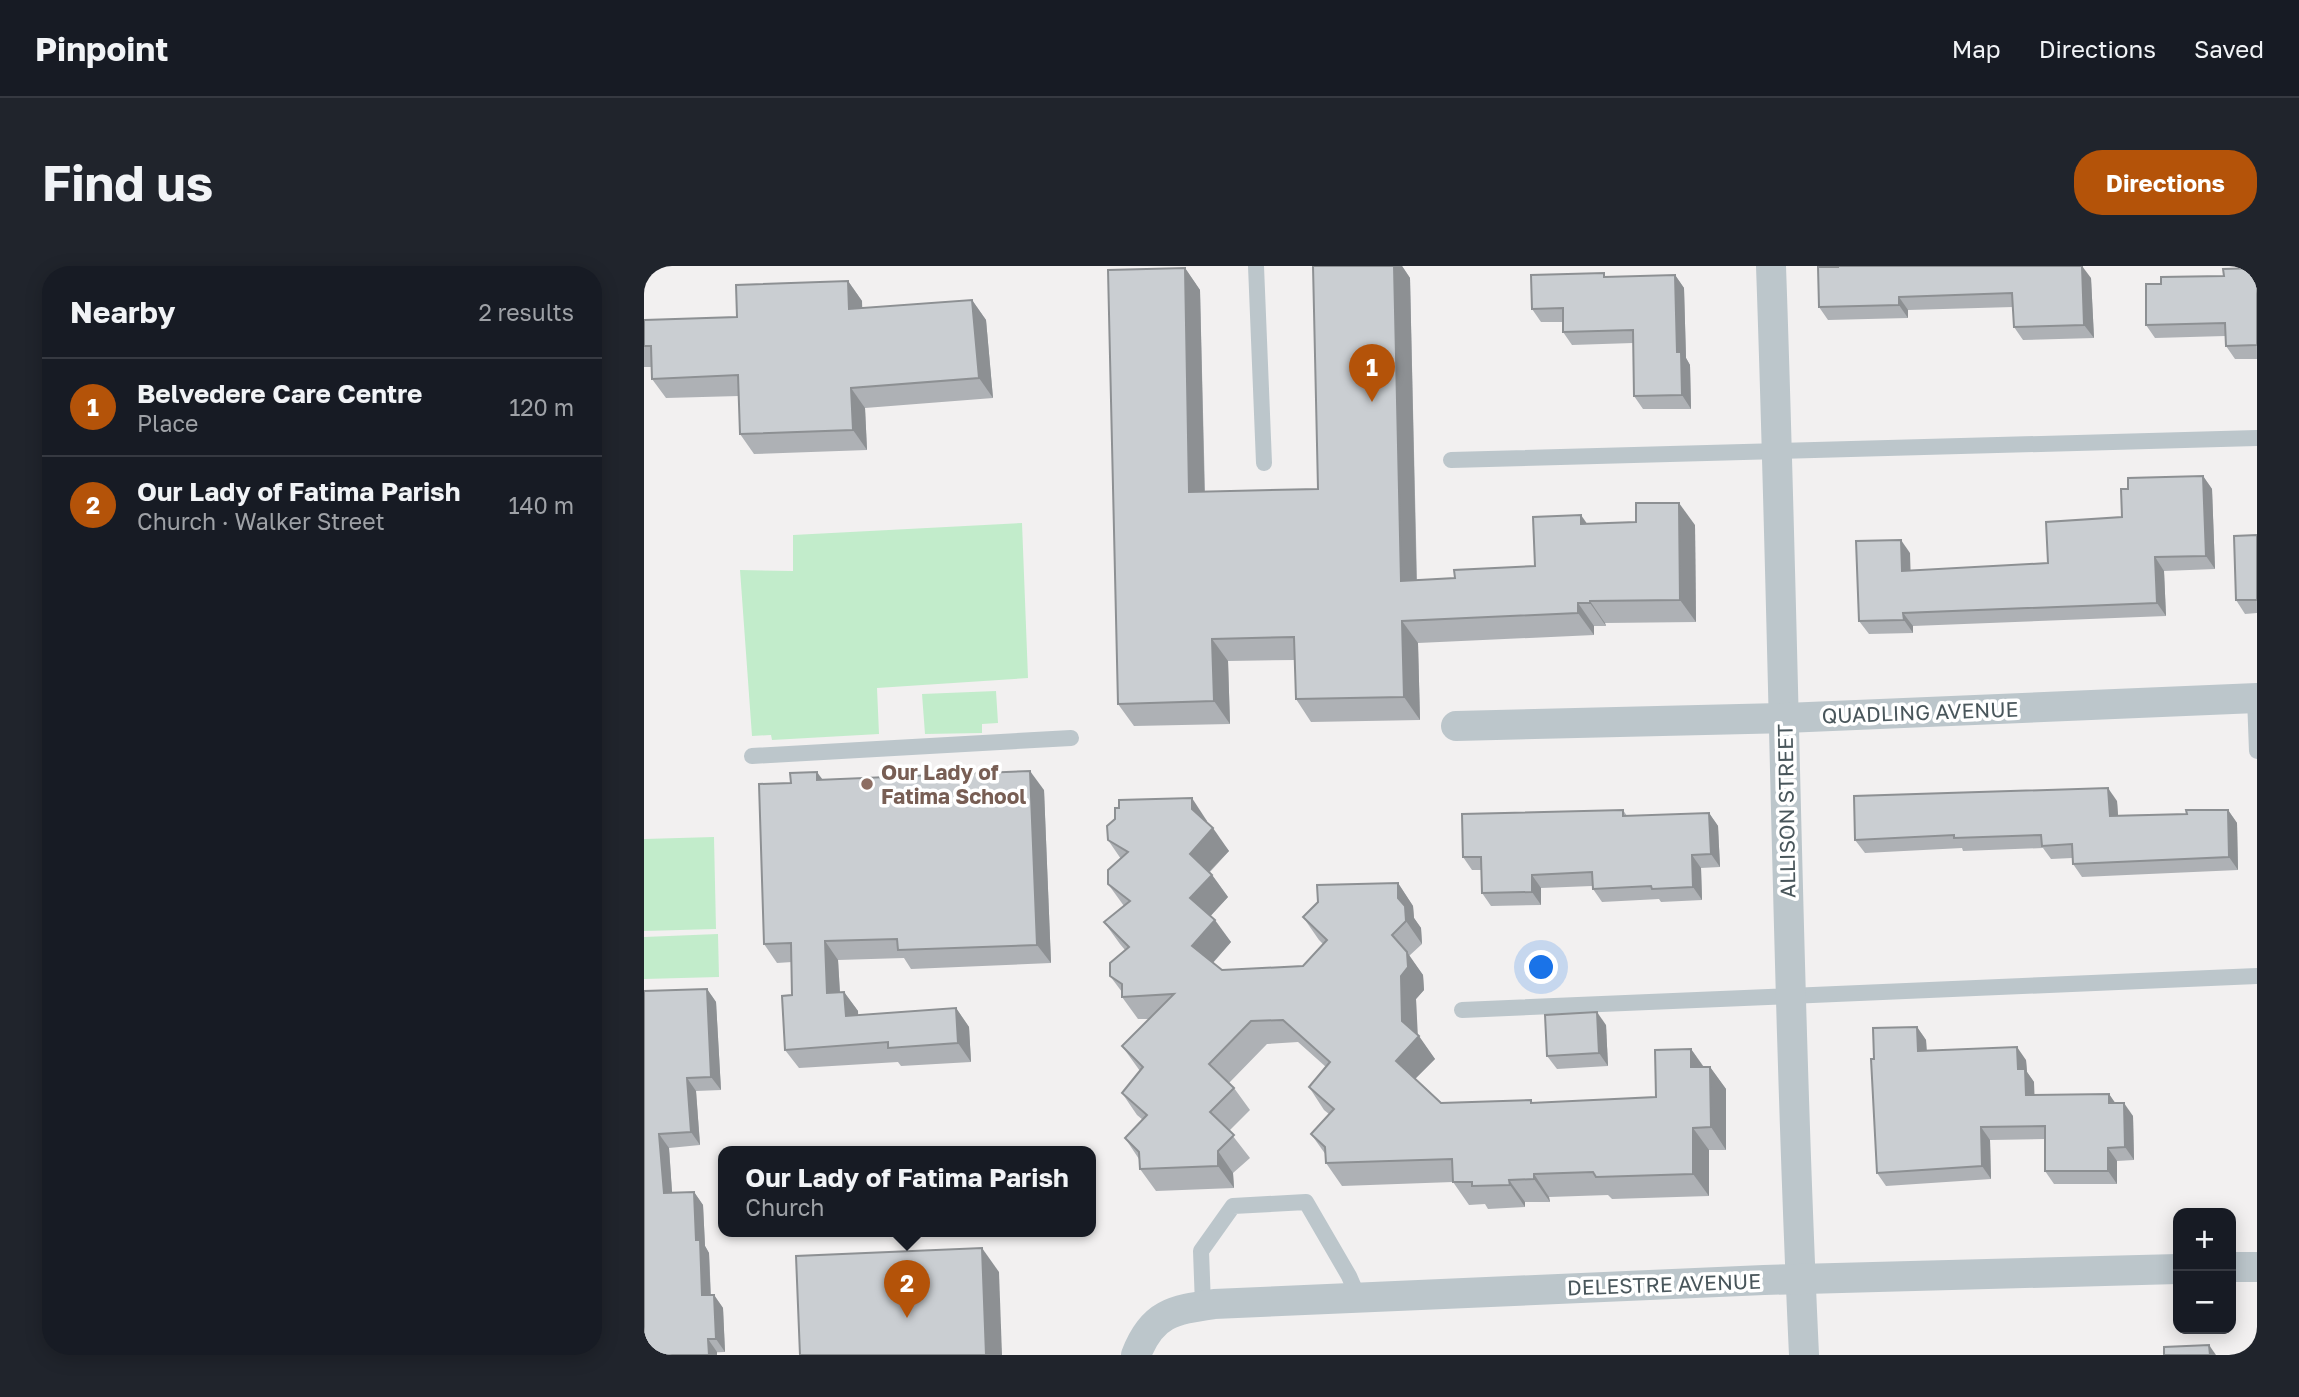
<!DOCTYPE html>
<html lang="en">
<head>
<meta charset="utf-8">
<style>
	body { margin:0; font-family:"Golos Text",sans-serif; background:#20242c; color:#f1f3f6 }
	.controls { position:absolute; right:21px; bottom:21px; display:grid; overflow:hidden; border-radius:14px; box-shadow:0 4px 18px #0003 }
	.controls button { width:63px; height:63px; display:grid; place-items:center; padding:0; border:0; border-bottom:2px solid #363941; background:#171b24; color:#f1f3f6; font:35px sans-serif }
	.you { position:absolute; left:898px; top:702px; width:24px; height:24px; margin:-18px; border:5px solid #fff; border-radius:50%; background:#1a73e8; box-shadow:0 0 0 10px #1a73e833 }
	.badge { display:grid; place-items:center; width:46px; height:46px; border-radius:50%; background:#b45309; color:#fff; font-size:23px; font-weight:700 }
	.pin { position:absolute; translate:-50% -58px; filter:drop-shadow(0 2px 4px #0008) }
	.pin::after { content:''; position:absolute; top:37px; width:24px; height:21px; background:inherit; clip-path:polygon(0 0,100% 0,50% 100%) }
	.popup { position:absolute; left:74px; top:880px; width:378px; height:91px; box-sizing:border-box; display:grid; place-content:center; border-radius:14px; background:#171b24; filter:drop-shadow(0 2px 5px #0005); font-size:23px; white-space:nowrap; color:#9ea1a6 }
	.popup b { font-size:26px; color:#f1f3f6 }
	.popup::after { content:''; position:absolute; left:50%; top:100%; margin-left:-14px; border:14px solid transparent; border-top-color:#171b24 }
	.list { margin:0; padding:0; list-style:none }
	h2 { display:flex; justify-content:space-between; align-items:center; height:91px; margin:0; padding:0 28px; font-size:30px }
	h2 small { font-size:23px; font-weight:400; color:#9ea1a6 }
	.list li { display:grid; grid-template-columns:46px 1fr auto; gap:21px; align-items:center; box-sizing:border-box; height:98px; padding:0 28px; border-top:2px solid #363941 }
	.list b { display:block; font-size:26px; white-space:nowrap }
	.list p { margin:0; font-size:23px; white-space:nowrap; color:#9ea1a6 }
	.list em { font-size:23px; font-style:normal; color:#9ea1a6 }
	.map { position:relative; flex:none; width:1613px; height:1089px; overflow:hidden; border-radius:28px }
	header { display:flex; align-items:center; gap:42px; box-sizing:border-box; height:98px; padding:0 35px; background:#171b24; border-bottom:2px solid #363941 }
	header strong { font-size:33px }
	nav { display:flex; gap:38px; margin-inline-start:auto; font-size:24px }
	.intro { display:flex; align-items:center; justify-content:space-between; box-sizing:border-box; height:168px; padding:0 42px }
	h1 { margin:0; font-size:49px }
	.button { padding:18px 32px; border-radius:28px; background:#b45309; color:#fff; font-size:24px; font-weight:700 }
	main { display:flex; gap:42px; padding:0 42px }
	aside { flex:1; background:#171b24; border-radius:28px; box-shadow:0 4px 18px #0003 }
	.map>svg:first-child { display:block }
</style>
</head>
<body>
<header>
<strong>Pinpoint</strong>
<nav><a>Map</a><a>Directions</a><a>Saved</a></nav>
</header>
<div class="intro"><h1>Find us</h1><a class="button">Directions</a></div>
<main>
<aside>
<h2>Nearby<small>2 results</small></h2>
<ul class="list">
<li><span class="badge">1</span><div><b>Belvedere Care Centre</b><p>Place</p></div><em>120 m</em></li>
<li><span class="badge">2</span><div><b>Our Lady of Fatima Parish</b><p>Church · Walker Street</p></div><em>140 m</em></li>
</ul>
</aside>
<div class="map">
<svg width="1613" height="1089" viewBox="0 0 1613 1089">
	<rect width="100%" height="100%" fill="#f2f0f0"/>
	<!-- green -->
	<g fill="#c2eccb">
		<path d="M378 257 384 412 233 422 235 468 128 474 127 469 108 470 96 304 149 305V269Z"/>
		<path d="M352 425 354 457 338 458V467L281 468 278 428Z"/>
		<path d="M70 571 72 663 0 665V573Z"/>
		<path d="M74 668 75 711 0 713V671Z"/>
	</g>
	<g fill="none" stroke-linecap="round" stroke-linejoin="round">
		<!-- service -->
		<g stroke="#bcc6cb" stroke-width="16">
			<path d="M612 0 620 197"/>
			<path d="M807 194 1613 172"/>
			<path d="M1611 432 1613 485"/>
			<path d="M108 490 427 472"/>
			<path d="M818 744 1613 710"/>
			<path d="M559 1039 557 985 589 940 662 936 705 1010 714 1031"/>
		</g>
		<!-- minor -->
		<g stroke="#bcc6cb" stroke-width="30">
			<path d="M1127 0C1140 363 1143 726 1160 1089"/>
			<path d="M812 460 1141 452 1613 432"/>
			<path d="M1587 1001H1613"/>
			<path d="M492 1089C508 1047 529 1044 570 1038L1120 1014 1534 1003"/>
		</g>
	</g>
	<!-- wall -->
	<g fill="#aeb1b5">
		<path d="M669 0H758L766 12 773 314 811 312 891 300 943 257 1051 259 1052 356 961 357 962 360H950V369L774 377 776 454 667 456 652 433 651 394 584 395 586 458 490 460 474 438 541 2 556 24 561 226 674 223Z"/>
		<path d="M1194 1 1447 12 1450 72 1379 74 1370 61 1369 41 1264 44V52L1184 54 1175 41Z"/>
		<path d="M1613 2V93H1591L1582 80 1581 70 1511 72 1502 59 1517 18 1580 10Z"/>
		<path d="M1031 9 1040 22 1042 92 1046 99 1047 143H999L990 130 989 77 928 79 919 66V56H897L888 43 963 11Z"/>
		<path d="M204 15 218 35V42L328 34 342 54 349 132 221 142 223 184 110 188 96 168 95 130 22 132 8 113V101H0V54L93 51Z"/>
		<path d="M1559 210 1568 223 1571 303 1520 305 1522 350 1269 360V367L1225 368 1215 355 1266 287V305L1404 297 1478 251 1484 223Z"/>
		<path d="M1613 269V347L1601 348 1592 334Z"/>
		<path d="M179 514 400 524 407 697 267 703 260 692 194 694 196 726H200L214 745V749L312 742 325 761 327 796 257 800 254 796 155 802 141 784 148 729V696L133 697 120 678 147 517Z"/>
		<path d="M1473 535 1474 549 1543 548 1584 544 1593 557 1594 604 1438 611 1429 598 1428 592 1407 593 1399 582 1319 585 1318 582 1221 587 1211 574Z"/>
		<path d="M979 544 983 550 1065 547 1074 560 1076 601 1057 602 1058 634 1017 636 1015 633 958 636 949 623 948 620 897 622V639L847 640 838 627 837 604H828L819 591Z"/>
		<path d="M563 555V557L585 585 566 606 584 631 566 650 587 676 569 697 578 704 659 700 679 678 675 674 659 651 754 617 769 640 770 652 777 662 778 678 765 690 779 709 780 724 772 733 773 769 791 793 771 813 797 837 887 834 889 837 1012 831 1047 783 1060 801H1066L1082 823V884H1065V930L968 933 964 929 905 931 906 936H881V941L844 943 841 938 825 939 809 916 698 920 682 897V889L667 868 685 848 680 844 665 821 682 801 654 776 623 778 585 817 590 822 606 844 585 865 606 892 589 907 590 922 512 925 496 903 495 893 481 872 499 854 493 849 478 827 496 805 478 780 505 753H494L478 731V726L466 710 481 684 476 678 460 656 480 640 464 618 477 593 464 574Z"/>
		<path d="M63 723 72 736 77 824 52 825 56 879 25 882 28 927 50 926 59 939 61 980 65 987 67 1029H70L79 1042 81 1086 0 1089V725Z"/>
		<path d="M962 759 964 800 913 803 903 790Z"/>
		<path d="M1273 761 1282 774 1283 784 1382 794 1383 806 1390 816V829L1465 828 1471 837 1489 850 1490 894 1473 895V918H1410L1401 905V873L1346 874 1347 913 1242 920 1233 907 1230 793Z"/>
	</g>
	<!-- shaded-wall -->
	<g fill="#8d9093">
		<path d="M750 0H758L766 12 773 338 757 315Z"/>
		<path d="M1438 0 1447 12 1450 72 1440 59Z"/>
		<path d="M541 2 556 24 561 249 545 226Z"/>
		<path d="M1031 9 1040 22 1042 92 1046 99 1047 143 1038 129 1033 86Z"/>
		<path d="M204 15 218 35 219 63 205 43Z"/>
		<path d="M1255 31 1264 44V52L1255 39Z"/>
		<path d="M328 34 342 54 349 132 335 112Z"/>
		<path d="M207 122 221 142 223 184 209 164Z"/>
		<path d="M1559 210 1568 223 1571 303 1562 290Z"/>
		<path d="M1035 237 1051 259 1052 356 1036 334Z"/>
		<path d="M937 249 953 272 937 258Z"/>
		<path d="M1257 274 1266 287 1267 318 1258 305Z"/>
		<path d="M1511 291 1520 305 1522 350 1513 337Z"/>
		<path d="M946 335 961 357 962 360 946 337Z"/>
		<path d="M934 337 950 360V369L934 347Z"/>
		<path d="M1259 347 1269 360V367L1260 354Z"/>
		<path d="M758 355 774 377 776 454 760 431Z"/>
		<path d="M568 373 584 395 586 458 570 435Z"/>
		<path d="M386 505 400 524 407 697 393 679Z"/>
		<path d="M173 506 187 525 173 514Z"/>
		<path d="M1464 522 1473 535 1475 563 1466 550Z"/>
		<path d="M548 532 563 555V565L548 543Z"/>
		<path d="M1584 544 1593 557 1594 604 1585 591Z"/>
		<path d="M1065 547 1074 560 1076 601 1067 588Z"/>
		<path d="M569 562 585 585 561 610 546 588Z"/>
		<path d="M1048 589 1057 602 1058 634 1049 621Z"/>
		<path d="M568 609 584 631 562 655 546 632Z"/>
		<path d="M888 609 897 622V639L888 626Z"/>
		<path d="M754 617 769 640 770 652 777 662 778 678 762 655 754 632Z"/>
		<path d="M571 654 587 676 564 702 548 680Z"/>
		<path d="M181 675 194 694 197 746 183 727Z"/>
		<path d="M763 686 779 709 780 724 772 733 774 772 775 770 791 793 767 817 752 795 757 710Z"/>
		<path d="M63 723 72 736 77 824 67 811Z"/>
		<path d="M200 726 214 745 215 769 202 750Z"/>
		<path d="M312 742 325 761 327 796 314 777Z"/>
		<path d="M953 746 962 759 964 800 955 787Z"/>
		<path d="M1273 761 1282 774 1283 798 1274 785Z"/>
		<path d="M1373 781 1382 794 1383 806 1390 816 1391 842 1382 829 1374 803Z"/>
		<path d="M1047 783 1063 806 1047 801Z"/>
		<path d="M1066 801 1082 823V884L1067 861Z"/>
		<path d="M43 812 52 825 56 879 47 866Z"/>
		<path d="M1465 828 1474 841 1465 837Z"/>
		<path d="M1480 837 1489 850 1490 894 1481 881Z"/>
		<path d="M1337 861 1346 874 1347 913 1338 900Z"/>
		<path d="M1049 862 1065 884V930L1049 908Z"/>
		<path d="M15 868 25 882 29 940 20 927Z"/>
		<path d="M1464 882 1473 895V918L1464 905Z"/>
		<path d="M574 885 589 907 590 922 574 900Z"/>
		<path d="M890 908 905 931 906 936 890 913Z"/>
		<path d="M865 914 881 936V941L866 919Z"/>
		<path d="M50 926 59 939 61 980 65 987 67 1042 58 1029 52 974Z"/>
		<path d="M338 982 355 1006 358 1089H342Z"/>
		<path d="M70 1029 79 1042 81 1086 72 1073Z"/>
		<path d="M64 1073 73 1086V1089H65Z"/>
		<path d="M1565 1079 1572 1089H1566Z"/>
	</g>
	<!-- building -->
	<g fill="#caced2" stroke="#8d9093" stroke-width="2">
		<path d="M669 0H750L757 315 811 312 810 304 891 300 889 251 937 249V258L992 256V237H1035L1036 334 946 335V337H934V347L758 355 760 431 652 433 650 371 568 373 570 435 474 438 464 4 541 2 545 226 674 223Z"/>
		<path d="M1194 0H1438L1440 59 1370 61 1368 27 1255 31V39L1175 41 1174 1H1194Z"/>
		<path d="M1613 2V79L1582 80 1581 57 1502 59V18H1517V11L1580 10 1579 3Z"/>
		<path d="M960 7V11L1031 9 1033 86H1037L1038 129 990 130 989 64 919 66V42L888 43 887 9Z"/>
		<path d="M204 15 205 43 328 34 335 112 207 122 209 164 96 168 94 109 8 113 7 80H0V54L93 51 92 19Z"/>
		<path d="M1559 210 1562 290 1511 291 1513 337 1259 347 1260 354 1215 355 1212 275 1257 274 1258 305 1404 297 1402 256 1478 251 1477 223H1484V212Z"/>
		<path d="M1613 269V334H1592L1590 270Z"/>
		<path d="M386 505 393 679 254 684 253 673 181 675 183 727 200 726 202 750 312 742 314 777 244 782V776L141 784 138 730 148 729 147 677 120 678 115 518 147 517 146 507 173 506V514Z"/>
		<path d="M1464 522 1466 550 1543 548 1542 544H1584L1585 591 1429 598 1428 578 1398 580 1397 569 1310 572V569L1211 574 1210 530Z"/>
		<path d="M548 532V543L569 562 546 588 568 609 546 632 571 654 548 680 578 704 659 700 683 674 659 651 674 636 673 619 754 617V632L761 640 762 655 748 669 763 686 764 701 757 710 758 755 775 770 752 795 797 837 887 834V837L1012 831 1011 784 1047 783V801H1066L1067 861 1049 862V908L952 911 949 906 890 908V913L865 914 866 919 828 920V916H809L808 893 682 897 681 881 667 868 690 843 665 821 686 796 639 754 607 755 565 798 590 822 566 846 590 869 574 885V900L496 903 495 886 481 872 503 849 478 827 499 801 478 780 530 728 478 731V718L466 710V697L485 681 460 656 486 635 464 618V604L484 586 464 574 463 560 471 553V542H475V534Z"/>
		<path d="M979 544V550L1065 547 1067 588 1048 589 1049 621 1008 623 1007 620 949 623 948 606 888 609V626L838 627 837 591H819L818 548Z"/>
		<path d="M63 723 67 811 43 812 47 866 15 868 20 927 50 926 52 974H56L58 1029H70L72 1073H64L65 1089H0V725Z"/>
		<path d="M953 746 955 787 903 790 901 749Z"/>
		<path d="M1273 761 1274 785 1373 781 1374 803H1381L1382 829 1465 828V837H1480L1481 881 1464 882V905H1401V860L1337 861 1338 900 1233 907 1227 793H1230L1229 762Z"/>
		<path d="M338 982 342 1089H156L152 990Z"/>
		<path d="M1565 1079 1566 1089H1520V1081Z"/>
	</g>
	<!-- markers -->
	<circle fill="#8d6e63" stroke="#fff" stroke-width="2.5" cx="223" cy="518" r="7"/>
	<g text-anchor="middle" dominant-baseline="central" stroke-width="7" stroke-linejoin="round" paint-order="stroke">
		<!-- street labels -->
		<g font-size="21" fill="#49565b" stroke="#fff">
			<text transform="translate(1276 446) rotate(-2)">QUADLING AVENUE</text>
			<text transform="translate(1142 545) rotate(-91)">ALLISON STREET</text>
			<text transform="translate(1020 1018) rotate(-2)">DELESTRE AVENUE</text>
		</g>
		<!-- education labels -->
		<g font-size="21" font-weight="bold" fill="#785e54" stroke="#fff" text-anchor="start">
			<text x="237" y="506">Our Lady of<tspan x="237" dy="24">Fatima School</tspan></text>
		</g>
	</g>
</svg>
<div class="controls">
<button>+</button>
<button>−</button>
</div>
<div class="you"></div>
<div class="pin badge" style="left:728px;top:136px">1</div>
<div class="pin badge" style="left:263px;top:1052px">2</div>
<div class="popup"><b>Our Lady of Fatima Parish</b>Church</div>
</div>
</main>
</body>
</html>
